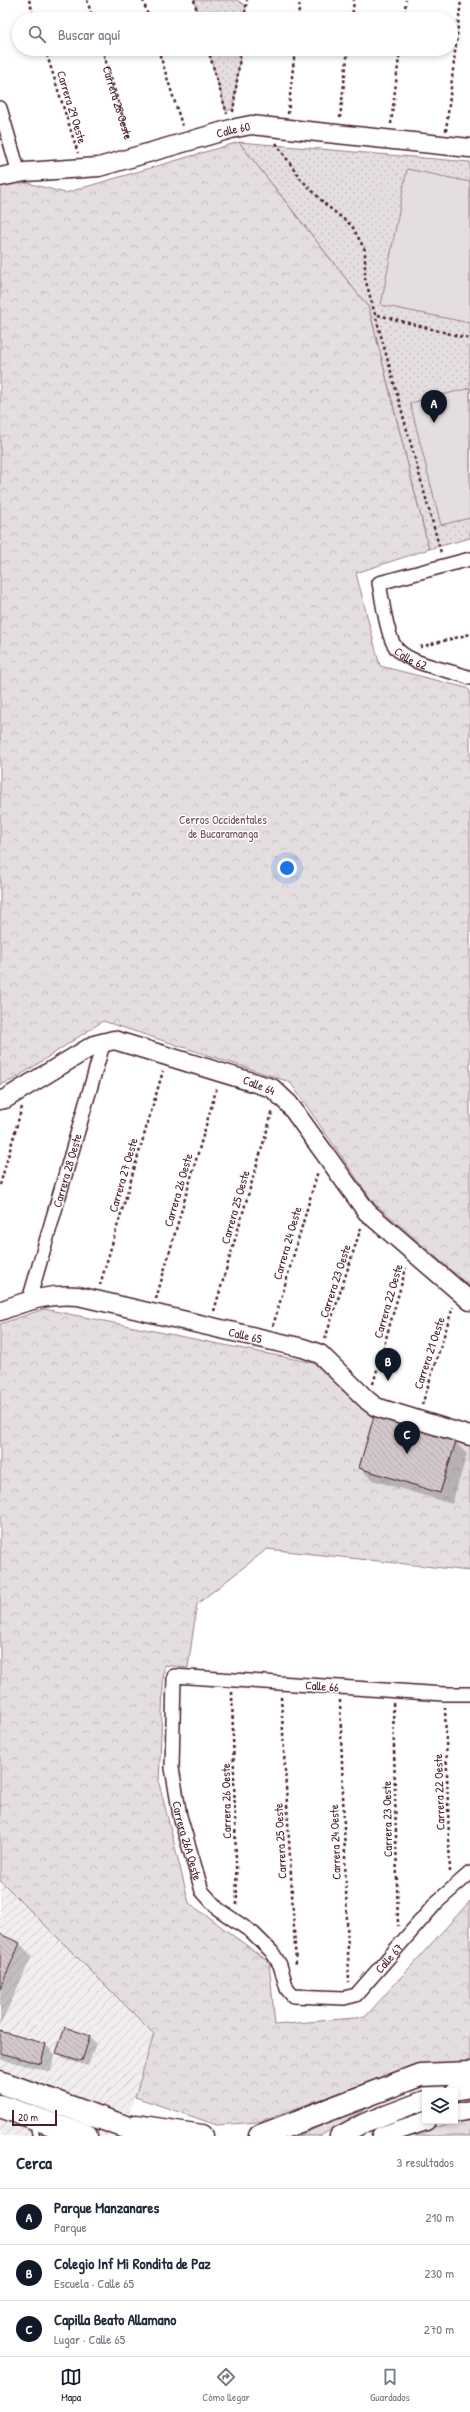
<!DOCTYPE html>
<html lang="es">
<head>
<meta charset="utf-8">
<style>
	body { margin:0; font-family:"Patrick Hand",sans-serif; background:#f2f2f3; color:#1f2937 }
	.controls { position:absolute; right:12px; bottom:12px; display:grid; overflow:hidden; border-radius:0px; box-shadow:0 2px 6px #0003 }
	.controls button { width:36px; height:36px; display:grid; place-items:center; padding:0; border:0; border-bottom:1px solid #e0e1e3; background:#fff; color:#1f2937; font:20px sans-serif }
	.scale { position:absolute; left:12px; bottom:10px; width:45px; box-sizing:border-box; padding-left:4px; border:2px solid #4a1f2b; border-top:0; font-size:11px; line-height:14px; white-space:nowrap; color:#4a1f2b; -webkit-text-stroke:3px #fff; paint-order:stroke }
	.you { position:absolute; left:287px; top:868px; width:14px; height:14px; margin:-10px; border:3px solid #fff; border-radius:50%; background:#1a73e8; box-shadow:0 0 0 6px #1a73e833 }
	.badge { display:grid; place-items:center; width:26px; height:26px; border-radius:50%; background:#111827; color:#fff; font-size:13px; font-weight:700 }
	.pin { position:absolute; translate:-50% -33px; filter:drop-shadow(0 1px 2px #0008) }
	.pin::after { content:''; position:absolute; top:21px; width:14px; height:12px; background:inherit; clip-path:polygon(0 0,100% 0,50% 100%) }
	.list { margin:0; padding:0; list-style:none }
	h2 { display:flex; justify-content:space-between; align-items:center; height:52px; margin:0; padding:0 16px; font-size:17px }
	h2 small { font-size:13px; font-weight:400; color:#747a83 }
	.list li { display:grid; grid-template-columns:26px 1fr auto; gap:12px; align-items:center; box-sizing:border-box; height:56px; padding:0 16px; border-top:1px solid #e0e1e3 }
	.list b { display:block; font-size:15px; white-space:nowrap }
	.list p { margin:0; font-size:13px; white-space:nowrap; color:#747a83 }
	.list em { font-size:13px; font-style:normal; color:#747a83 }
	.icon { flex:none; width:22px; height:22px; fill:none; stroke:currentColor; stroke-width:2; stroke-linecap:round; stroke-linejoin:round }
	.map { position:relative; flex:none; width:470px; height:2136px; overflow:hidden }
	.search { position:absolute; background:#fff; box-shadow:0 2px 6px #0003; left:12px; right:12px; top:12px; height:44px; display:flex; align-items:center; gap:10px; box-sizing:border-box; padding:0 14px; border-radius:22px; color:#747a83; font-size:15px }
	.sheet { height:220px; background:#fff }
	nav { display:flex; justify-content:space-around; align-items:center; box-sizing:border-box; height:56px; border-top:1px solid #e0e1e3; background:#fff; font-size:11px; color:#747a83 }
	nav a { display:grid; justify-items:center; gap:2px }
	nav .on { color:#111827 }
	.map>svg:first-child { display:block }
</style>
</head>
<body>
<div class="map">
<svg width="470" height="2136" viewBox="0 0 470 2136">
	<defs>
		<pattern id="industrial-furrows" width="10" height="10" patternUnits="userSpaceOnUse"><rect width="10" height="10" fill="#f2eeef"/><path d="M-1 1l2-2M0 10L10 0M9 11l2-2" fill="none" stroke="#d1cccd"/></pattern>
		<pattern id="grass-tufts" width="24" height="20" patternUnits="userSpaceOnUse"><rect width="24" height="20" fill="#e5dee0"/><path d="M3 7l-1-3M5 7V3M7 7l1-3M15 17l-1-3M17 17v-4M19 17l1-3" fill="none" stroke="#c6bec0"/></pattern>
		<pattern id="forest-crowns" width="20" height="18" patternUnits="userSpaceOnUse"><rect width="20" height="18" fill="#e5dee0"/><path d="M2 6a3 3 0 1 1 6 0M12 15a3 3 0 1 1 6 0" fill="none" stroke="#c6bec0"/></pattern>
		<pattern id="park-dots" width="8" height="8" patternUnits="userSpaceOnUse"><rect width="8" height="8" fill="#e5dee0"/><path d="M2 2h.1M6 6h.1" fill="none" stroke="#c6bec0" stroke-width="1.8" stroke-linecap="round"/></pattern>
		<pattern id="building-back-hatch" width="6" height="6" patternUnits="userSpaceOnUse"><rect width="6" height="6" fill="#d2c7cb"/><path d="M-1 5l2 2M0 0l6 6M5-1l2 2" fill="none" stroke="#b6aaae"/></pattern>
	</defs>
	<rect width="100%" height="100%" fill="#fff"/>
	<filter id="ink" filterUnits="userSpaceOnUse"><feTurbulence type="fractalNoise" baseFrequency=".025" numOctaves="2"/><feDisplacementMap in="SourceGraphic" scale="8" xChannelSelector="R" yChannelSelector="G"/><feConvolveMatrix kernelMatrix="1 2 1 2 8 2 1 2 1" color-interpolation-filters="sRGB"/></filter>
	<g filter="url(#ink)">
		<!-- industrial -->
		<path fill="url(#industrial-furrows)" d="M0 1880 154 2034 122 2136H0Z"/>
		<!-- grass -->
		<g fill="url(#grass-tufts)" stroke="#987e86">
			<path d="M388 2096 320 2136H298Z"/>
			<path d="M470 2120V2136H404L418 2130Z"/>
		</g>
		<!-- forest -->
		<g fill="url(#forest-crowns)" stroke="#987e86">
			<path d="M239 142 369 308 429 549 356 573 380 666 467 688 470 691V1287L373 1202 290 1082 103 1021 13 1080 0 1085V186L24 182 65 193Z"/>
			<path d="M44 1309 314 1363 374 1416 359 1468 440 1493 456 1441 470 1445V1571L267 1549 197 1604 188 1668 164 1665 159 1783 189 1903 269 1962 275 2025 365 2017 470 1901V2062L419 2064 258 2122 217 2125 135 2097 154 2034 0 1880V1324Z"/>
		</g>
		<!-- park -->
		<g fill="url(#park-dots)" stroke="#987e86">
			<path d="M194 0H237L246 6 244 19H199Z"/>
			<path d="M208 49H241L233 109 226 111Z"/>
			<path d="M239 142 470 162V538L429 549 369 308Z"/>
		</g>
		<!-- pitch -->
		<g fill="#e5dee0" stroke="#987e86">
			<path d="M407 169 470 182V323L381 305Z"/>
			<path d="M470 388V518L441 525 410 403Z"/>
		</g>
		<!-- shadow -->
		<g fill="#0003">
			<path d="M455 1442 467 1454 452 1504 372 1480 360 1468Z"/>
			<path d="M0 1935 19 1943 32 1956 0 2026Z"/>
			<path d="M0 2032 46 2045 55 2054 51 2072 0 2059Z"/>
			<path d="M89 2037 96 2043 88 2066 64 2059 58 2052Z"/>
		</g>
		<!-- building -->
		<g fill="url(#building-back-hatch)" stroke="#4a1f2b">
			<path d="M374 1416 456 1441 440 1493 359 1468Z"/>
			<path d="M0 1934 20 1943 0 1988Z"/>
			<path d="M65 2027 90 2036 82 2061 56 2053Z"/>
			<path d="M0 2031 46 2044 41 2064 0 2053Z"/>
		</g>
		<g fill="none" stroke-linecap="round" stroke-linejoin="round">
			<defs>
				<path id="lane" d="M33 2122 36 2136"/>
				<g id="street">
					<path d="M0 108 19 173"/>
					<path id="s2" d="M470 559 379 583C383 602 385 626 393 643 403 665 450 669 470 678"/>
					<path id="s3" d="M29 1300 104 1041"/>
					<path id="s4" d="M470 1694H444L174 1676 172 1768 180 1816 202 1891 218 1909 253 1933 272 1952 280 1965 287 1989 293 1996 344 1998 356 1995 437 1902 470 1873"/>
				</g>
				<g id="secondary">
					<path id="s5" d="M0 177 25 172 99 167 231 129 251 125 470 148"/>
					<path d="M0 1100 5 1099 94 1045 114 1040 272 1088 289 1104 367 1212 470 1301"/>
					<path id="s6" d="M0 1311C26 1301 49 1293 78 1296L303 1348 320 1354 368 1401 376 1407 470 1436"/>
					<path d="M455 2091 470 2088"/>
					<path d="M455 2113 470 2110"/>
					<path d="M339 2136 364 2123 425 2100"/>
					<path d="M381 2136 426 2121"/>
				</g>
				<g id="highway">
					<path d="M0 2082 151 2136"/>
					<path d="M0 2106 86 2136"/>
					<path d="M136 2126 202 2136"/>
					<path d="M260 2136 420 2075 470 2073"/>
				</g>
			</defs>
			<!-- lane casing -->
			<use href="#lane" stroke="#4a1f2b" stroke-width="9"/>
			<!-- street casing -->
			<use href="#street" stroke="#4a1f2b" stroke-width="16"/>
			<!-- secondary casing -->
			<use href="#secondary" stroke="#4a1f2b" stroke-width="21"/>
			<!-- highway casing -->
			<use href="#highway" stroke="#4a1f2b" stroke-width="25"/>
			<!-- path -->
			<g stroke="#4a1f2b" stroke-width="2.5" stroke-dasharray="3 3" stroke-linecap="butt">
				<path d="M29 0 35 19"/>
				<path d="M87 0 93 19"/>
				<path d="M143 0 149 19"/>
				<path d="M194 0 199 19"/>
				<path d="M244 19 247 0"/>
				<path d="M298 19 300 0"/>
				<path d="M352 19 354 0"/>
				<path d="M404 19 406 0"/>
				<path d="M45 49 78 153"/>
				<path id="s1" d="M102 49 130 141"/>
				<path d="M158 49 183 128"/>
				<path d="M208 49 227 114"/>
				<path d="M233 112 241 49"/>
				<path d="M288 114 295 49"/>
				<path d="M340 118 348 49"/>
				<path d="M391 124 400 49"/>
				<path d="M446 131 461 0"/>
				<path d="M276 143 300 178 325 204 352 226 365 250V278L441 553"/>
				<path d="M378 315 470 339"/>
				<path d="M420 647 470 634"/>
				<path d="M0 1185 22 1107"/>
				<path d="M100 1285 163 1071"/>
				<path d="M156 1299 217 1087"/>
				<path d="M214 1311 273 1110"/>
				<path d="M273 1326 318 1171"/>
				<path d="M325 1339 361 1228"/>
				<path d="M373 1384 406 1268"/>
				<path d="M422 1405 453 1307"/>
				<path d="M232 1692 237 1905"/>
				<path d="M281 1697 296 1965"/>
				<path d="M340 1700 349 1983"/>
				<path d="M393 1703 398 1926"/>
				<path d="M445 1707 450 1872"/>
			</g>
			<!-- lane -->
			<use href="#lane" stroke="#fff" stroke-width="6"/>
			<!-- street -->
			<use href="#street" stroke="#fff" stroke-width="13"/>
			<!-- secondary -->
			<use href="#secondary" stroke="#fff" stroke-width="18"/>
			<!-- highway -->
			<use href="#highway" stroke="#fff" stroke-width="22"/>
		</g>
	</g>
	<g text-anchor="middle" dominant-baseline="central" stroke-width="3" stroke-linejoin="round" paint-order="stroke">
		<!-- street labels -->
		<g font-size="12" fill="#4a1f2b" stroke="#fff">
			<text stroke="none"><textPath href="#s1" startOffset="56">Carrera 28 Oeste</textPath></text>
			<text transform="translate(72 107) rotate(73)">Carrera 29 Oeste</text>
			<text stroke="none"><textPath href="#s5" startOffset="239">Calle 60</textPath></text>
			<text stroke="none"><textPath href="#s2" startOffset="180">Calle 62</textPath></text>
			<text transform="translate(259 1085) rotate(22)">Calle 64</text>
			<text stroke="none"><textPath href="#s3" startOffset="135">Carrera 28 Oeste</textPath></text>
			<text transform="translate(123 1175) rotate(-74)">Carrera 27 Oeste</text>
			<text transform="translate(178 1190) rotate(-74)">Carrera 26 Oeste</text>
			<text transform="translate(235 1207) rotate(-74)">Carrera 25 Oeste</text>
			<text transform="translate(287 1243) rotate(-74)">Carrera 24 Oeste</text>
			<text transform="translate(335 1281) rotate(-72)">Carrera 23 Oeste</text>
			<text transform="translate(388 1301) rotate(-74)">Carrera 22 Oeste</text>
			<text stroke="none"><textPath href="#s6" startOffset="252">Calle 65</textPath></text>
			<text transform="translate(429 1353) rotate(-72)">Carrera 21 Oeste</text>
			<text transform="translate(322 1686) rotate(4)">Calle 66</text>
			<text transform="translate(439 1792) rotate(-92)">Carrera 22 Oeste</text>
			<text transform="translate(226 1801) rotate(-91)">Carrera 26 Oeste</text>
			<text transform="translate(387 1819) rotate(-91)">Carrera 23 Oeste</text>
			<text stroke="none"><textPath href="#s4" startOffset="463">Carrera 26A Oeste</textPath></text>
			<text transform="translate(280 1841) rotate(-93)">Carrera 25 Oeste</text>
			<text transform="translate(335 1842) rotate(-92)">Carrera 24 Oeste</text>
			<text stroke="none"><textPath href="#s4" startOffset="771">Calle 67</textPath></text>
		</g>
		<!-- park labels -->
		<g font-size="12" fill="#714f58" stroke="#fff">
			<text x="223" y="819">Cerros Occidentales<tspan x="223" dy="14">de Bucaramanga</tspan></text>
		</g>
	</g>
</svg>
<div class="controls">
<button><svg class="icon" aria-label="layers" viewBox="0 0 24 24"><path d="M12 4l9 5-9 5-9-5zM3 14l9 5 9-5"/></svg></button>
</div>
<div class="scale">20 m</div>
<div class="you"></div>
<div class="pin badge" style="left:434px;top:423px">A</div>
<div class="pin badge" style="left:388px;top:1381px">B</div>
<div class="pin badge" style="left:407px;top:1454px">C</div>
<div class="search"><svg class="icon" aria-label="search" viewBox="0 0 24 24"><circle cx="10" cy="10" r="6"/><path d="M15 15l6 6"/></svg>Buscar aquí</div>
</div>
<section class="sheet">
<h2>Cerca<small>3 resultados</small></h2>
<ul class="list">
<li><span class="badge">A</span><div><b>Parque Manzanares</b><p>Parque</p></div><em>210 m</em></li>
<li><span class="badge">B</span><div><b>Colegio Inf Mi Rondita de Paz</b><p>Escuela · Calle 65</p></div><em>230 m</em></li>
<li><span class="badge">C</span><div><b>Capilla Beato Allamano</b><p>Lugar · Calle 65</p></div><em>270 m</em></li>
</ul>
</section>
<nav>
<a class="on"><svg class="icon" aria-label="map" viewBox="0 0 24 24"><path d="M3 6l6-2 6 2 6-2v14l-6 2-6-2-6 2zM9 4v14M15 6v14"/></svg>Mapa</a>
<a><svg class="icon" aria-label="directions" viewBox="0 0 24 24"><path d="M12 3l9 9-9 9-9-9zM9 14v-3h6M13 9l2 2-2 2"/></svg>Cómo llegar</a>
<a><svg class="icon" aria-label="saved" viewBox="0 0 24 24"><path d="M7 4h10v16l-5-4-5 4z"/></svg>Guardados</a>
</nav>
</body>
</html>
